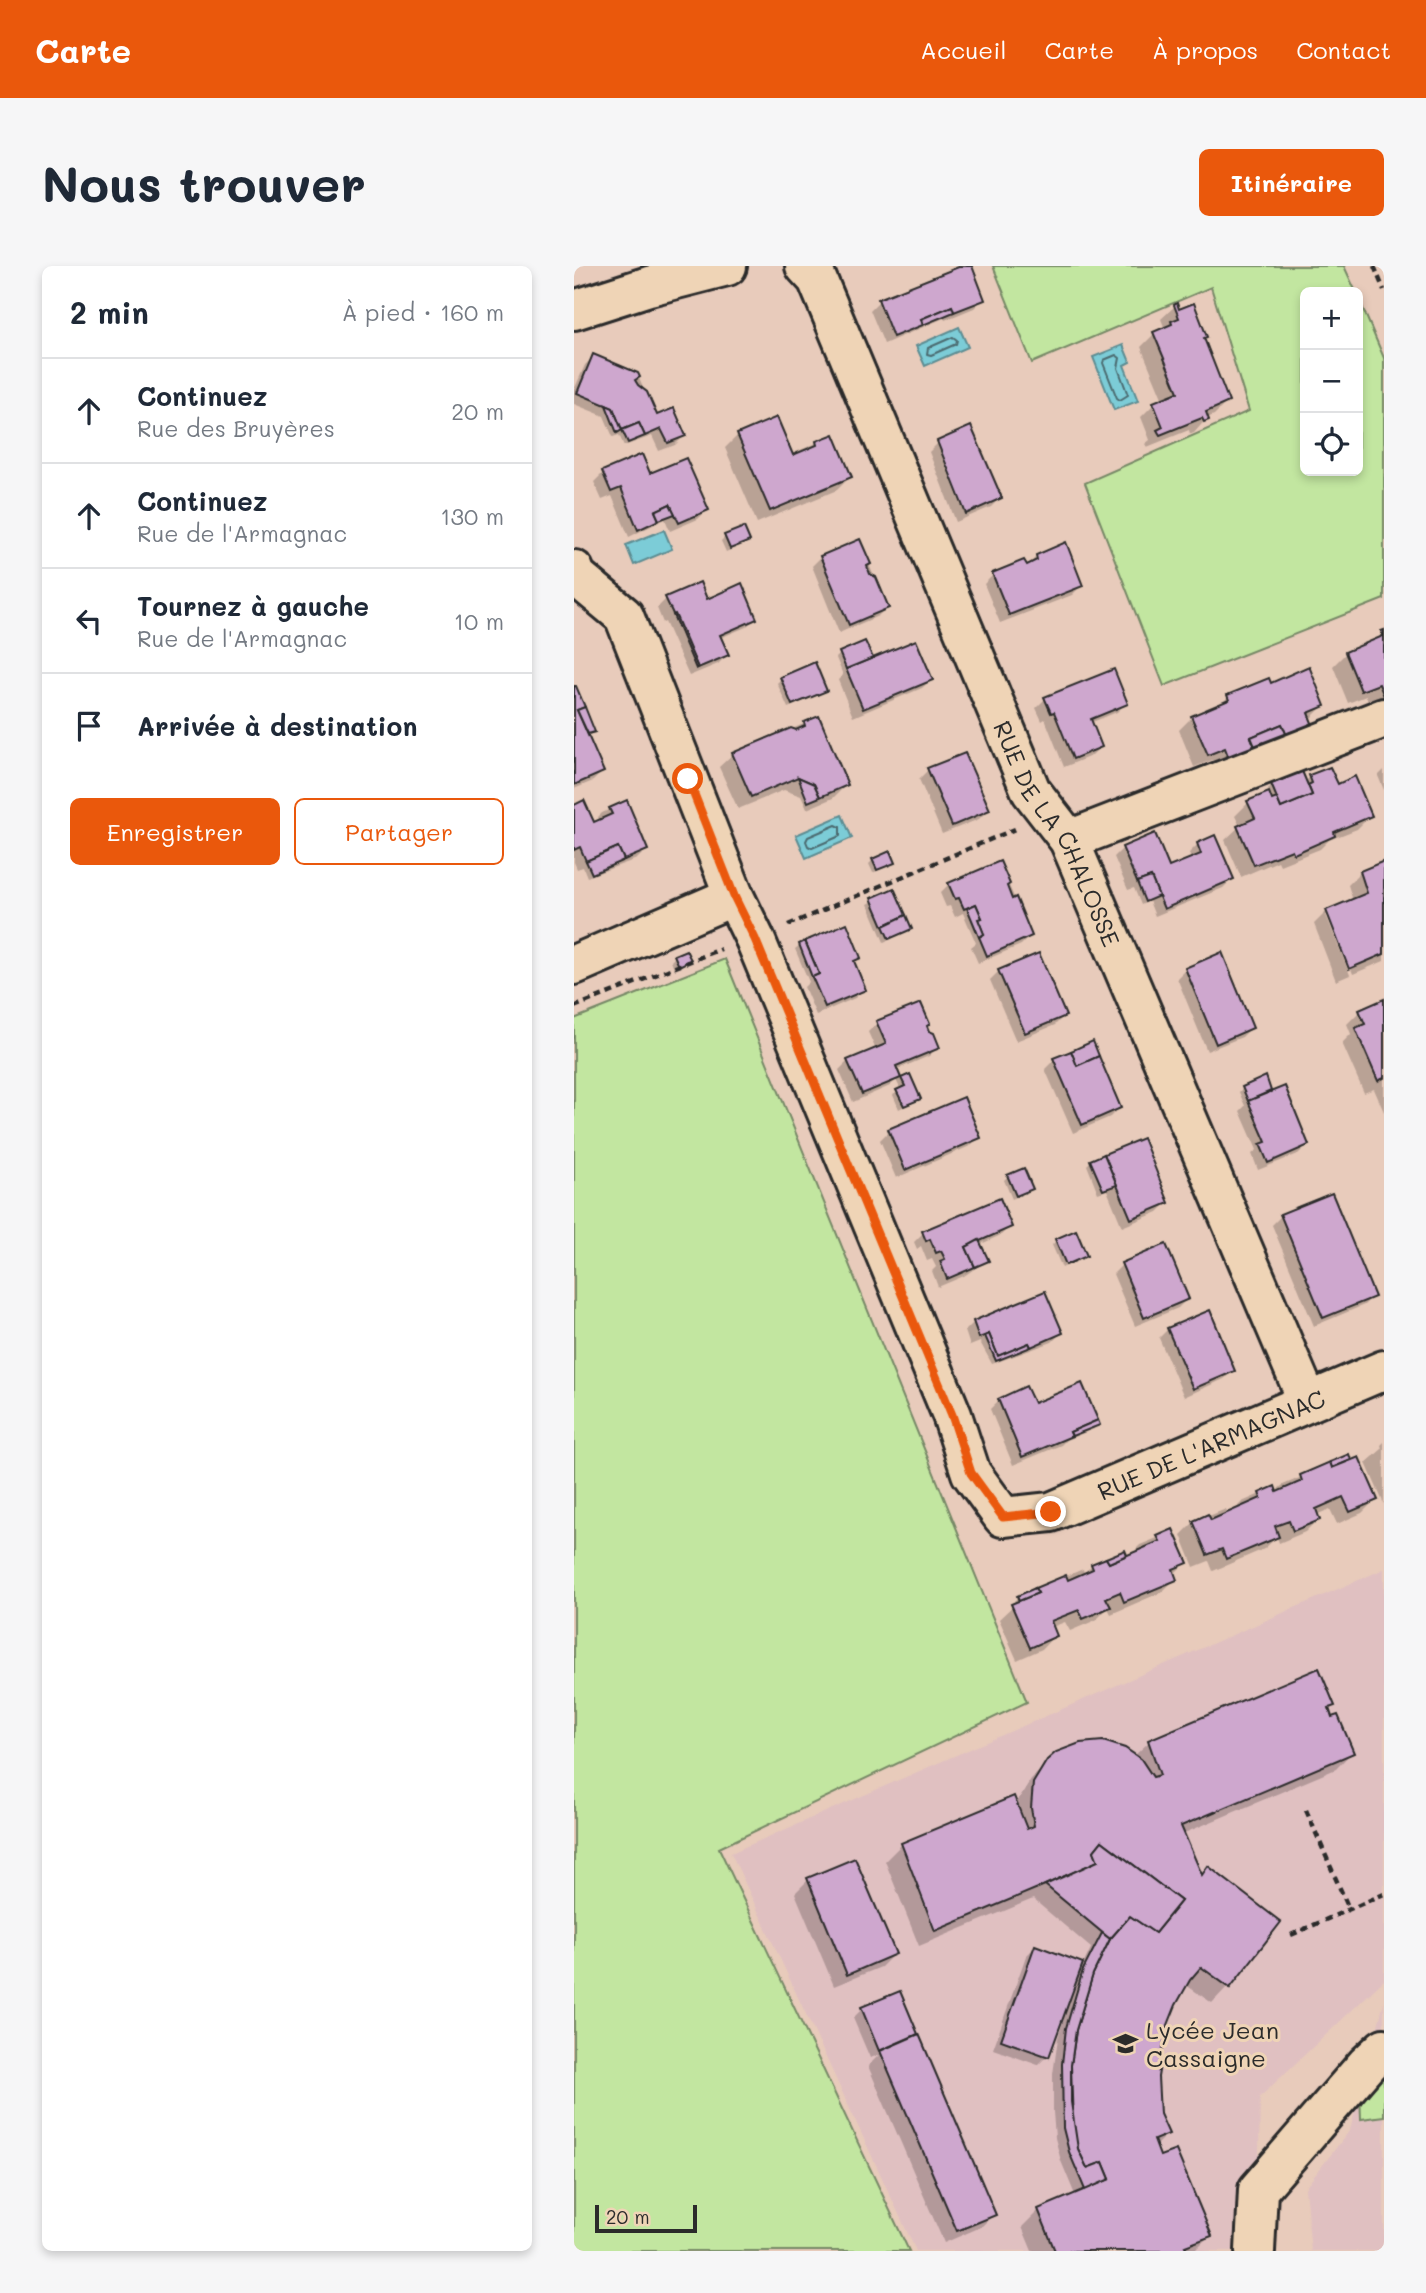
<!DOCTYPE html>
<html lang="fr">
<head>
<meta charset="utf-8">
<style>
	body { margin:0; font-family:Mali,sans-serif; background:#f6f6f7; color:#1f2937 }
	.controls { position:absolute; right:21px; top:21px; display:grid; overflow:hidden; border-radius:10px; box-shadow:0 4px 10px #0003 }
	.controls button { width:63px; height:63px; display:grid; place-items:center; padding:0; border:0; border-bottom:2px solid #e0e1e3; background:#fff; color:#1f2937; font:35px sans-serif }
	.scale { position:absolute; left:21px; bottom:18px; width:102px; box-sizing:border-box; padding-left:7px; border:4px solid #2b2b2b; border-top:0; font-size:19px; line-height:24px; white-space:nowrap; color:#2b2b2b; -webkit-text-stroke:5px #efd4b6; paint-order:stroke }
	.stop { position:absolute; width:21px; height:21px; margin:-16px; border:5px solid #ea580c; border-radius:50%; background:#fff }
	.stop.end { background:#ea580c; border-color:#fff; box-shadow:0 2px 7px #0008 }
	.list { margin:0; padding:0; list-style:none }
	h2 { display:flex; justify-content:space-between; align-items:center; height:91px; margin:0; padding:0 28px; font-size:30px }
	h2 small { font-size:23px; font-weight:400; color:#747a83 }
	.list li { display:grid; grid-template-columns:46px 1fr auto; gap:21px; align-items:center; box-sizing:border-box; height:105px; padding:0 28px; border-top:2px solid #e0e1e3 }
	.list b { display:block; font-size:26px; white-space:nowrap }
	.list p { margin:0; font-size:23px; white-space:nowrap; color:#747a83 }
	.list em { font-size:23px; font-style:normal; color:#747a83 }
	.actions { display:flex; gap:14px; padding:21px 28px }
	.actions a { flex:1; padding:16px 0; border:2px solid #ea580c; border-radius:10px; text-align:center; font-size:24px; color:#ea580c }
	.actions .main { background:#ea580c; color:#fff }
	.icon { flex:none; width:38px; height:38px; fill:none; stroke:currentColor; stroke-width:2; stroke-linecap:round; stroke-linejoin:round }
	.map { position:relative; flex:none; width:810px; height:1985px; overflow:hidden; border-radius:10px }
	header { display:flex; align-items:center; gap:42px; box-sizing:border-box; height:98px; padding:0 35px; background:#ea580c; color:#fff }
	header strong { font-size:33px }
	nav { display:flex; gap:38px; margin-inline-start:auto; font-size:24px }
	.intro { display:flex; align-items:center; justify-content:space-between; box-sizing:border-box; height:168px; padding:0 42px }
	h1 { margin:0; font-size:49px }
	.button { padding:18px 32px; border-radius:10px; background:#ea580c; color:#fff; font-size:24px; font-weight:700 }
	main { display:flex; gap:42px; padding:0 42px }
	aside { flex:1; background:#fff; border-radius:10px; box-shadow:0 4px 10px #0003 }
	.map>svg:first-child { display:block }
</style>
</head>
<body>
<header>
<strong>Carte</strong>
<nav><a>Accueil</a><a>Carte</a><a>À propos</a><a>Contact</a></nav>
</header>
<div class="intro"><h1>Nous trouver</h1><a class="button">Itinéraire</a></div>
<main>
<aside>
<h2>2 min<small>À pied · 160 m</small></h2>
<ul class="list">
<li><svg class="icon" aria-label="ahead" viewBox="0 0 24 24"><path d="M12 20V5M6 11l6-6 6 6"/></svg><div><b>Continuez</b><p>Rue des Bruyères</p></div><em>20 m</em></li>
<li><svg class="icon" aria-label="ahead" viewBox="0 0 24 24"><path d="M12 20V5M6 11l6-6 6 6"/></svg><div><b>Continuez</b><p>Rue de l'Armagnac</p></div><em>130 m</em></li>
<li><svg class="icon" aria-label="left" viewBox="0 0 24 24"><path d="M17 20v-9H6M10 6l-5 5 5 5"/></svg><div><b>Tournez à gauche</b><p>Rue de l'Armagnac</p></div><em>10 m</em></li>
<li><svg class="icon" aria-label="arrive" viewBox="0 0 24 24"><path d="M6 21V4h12l-3 4 3 4H6"/></svg><div><b>Arrivée à destination</b></div></li>
</ul>
<div class="actions"><a class="main">Enregistrer</a><a>Partager</a></div>
</aside>
<div class="map">
<svg width="810" height="1985" viewBox="0 0 810 1985">
	<rect width="100%" height="100%" fill="#e8cbbb"/>
	<filter id="ink" filterUnits="userSpaceOnUse"><feTurbulence type="fractalNoise" baseFrequency=".0143" numOctaves="2"/><feDisplacementMap in="SourceGraphic" scale="14" xChannelSelector="R" yChannelSelector="G"/><feConvolveMatrix kernelMatrix="1 2 1 2 8 2 1 2 1" color-interpolation-filters="sRGB"/></filter>
	<g filter="url(#ink)">
		<!-- built -->
		<g fill="#e0c0c1">
			<path d="M810 1303V1714L686 1831 685 1888 700 1955 701 1985H342L157 1587Z"/>
			<path d="M810 1737V1985H737L731 1922 776 1864Z"/>
		</g>
		<!-- green -->
		<g fill="#c2e6a0" stroke="#768866" stroke-width="2">
			<path d="M419 0H770L782 26H731V205H784V31L810 92V333L590 420 511 217 675 145 637 21 458 97Z"/>
			<path d="M151 693 453 1436 145 1582 335 1985H0V753Z"/>
			<path d="M810 1807V1850L787 1853 786 1824Z"/>
		</g>
		<!-- water -->
		<g fill="#7cccd7" stroke="#5c8c92" stroke-width="2">
			<path d="M385 61 394 81 351 100 342 80Z"/>
			<path d="M549 79 556 96 550 99 564 135 540 144 519 91Z"/>
			<path d="M90 264 98 283 60 299 52 279Z"/>
			<path d="M268 549 278 572 232 592 222 569Z"/>
		</g>
		<!-- shadow -->
		<g fill="#0003">
			<path d="M392 0H396L409 33 400 42 371 54 370 52 310 78 296 44 305 35Z"/>
			<path d="M601 40 628 73 653 136 640 149 633 152 620 167 616 168 615 164 573 181 571 178 576 174 567 151 580 138 589 134 567 81 580 68 591 63 587 53Z"/>
			<path d="M20 90 63 108 82 151 110 170 101 179 85 185 78 170 50 180 45 169 39 171 30 150 0 138V124L11 99Z"/>
			<path d="M164 169 217 188 259 170 276 211 263 224 183 257 151 182Z"/>
			<path d="M364 177 426 232 417 241 382 256 355 186Z"/>
			<path d="M29 207 75 210 133 244 124 253 96 265 91 253 55 271 38 230 28 234 20 216Z"/>
			<path d="M151 271 174 275 152 286 147 275Z"/>
			<path d="M285 275 313 341 304 350 265 367 238 300 247 291Z"/>
			<path d="M463 290 507 320 498 329 426 357 410 318 419 309 452 301Z"/>
			<path d="M125 318 132 335 181 352 172 361 146 372 153 389 144 398 115 410 91 356 89 357 83 342 92 333Z"/>
			<path d="M810 366V442L799 447 792 430 774 437 759 400 772 387 799 376Z"/>
			<path d="M266 388 298 394 357 414 348 422 279 451 264 414 269 409 262 392Z"/>
			<path d="M207 413 251 424 247 428 214 442 203 417Z"/>
			<path d="M696 419 749 440 736 453 739 464 645 511 638 494 620 501 605 464 618 451 645 440 654 431Z"/>
			<path d="M0 422 19 465 12 470 28 506 19 515 0 523Z"/>
			<path d="M471 433 552 437 543 446 516 457 526 481 517 490 490 501 471 453 468 455 462 442Z"/>
			<path d="M244 452 272 519 259 532 233 543 227 530 210 524 164 543 145 501 159 488Z"/>
			<path d="M354 504 414 544 405 553 368 568 345 513Z"/>
			<path d="M810 504V524L804 510Z"/>
			<path d="M736 511 763 520 796 550 783 563 755 574 746 583 706 599 704 595 667 611 651 574 666 560 661 550 674 537 696 528 694 523 698 519 731 516Z"/>
			<path d="M52 536 72 584 63 593 13 611 9 601 3 603 0 596V541L19 559 26 556 24 551 28 547Z"/>
			<path d="M624 578 658 613 649 622 581 650 575 635 567 639 560 622 554 624 540 591 549 582 595 603 617 594 615 587Z"/>
			<path d="M299 594 319 596 299 607 295 598Z"/>
			<path d="M425 597 440 631 434 636 456 670 447 679 404 697 397 681 402 677 389 647 381 651 376 640 372 641 366 627 375 618Z"/>
			<path d="M810 597V695L779 708 756 649H752L776 709 762 715 740 658 753 645 779 635 774 619 787 606Z"/>
			<path d="M319 624 336 663 310 676 294 638Z"/>
			<path d="M226 679 285 691 279 697 290 723 281 732 242 749 230 721 235 716 221 683Z"/>
			<path d="M101 691 115 694 100 703 97 695Z"/>
			<path d="M612 703 677 762 668 771 633 785 603 712Z"/>
			<path d="M425 705 490 750 481 759 442 775 416 714Z"/>
			<path d="M810 735V846L800 823 790 827 768 777 777 768 773 758 786 745Z"/>
			<path d="M303 757 351 761 364 781 355 790 322 804 326 814 335 810 345 832 325 843 319 829 327 824 322 814 316 820 279 836 265 804 274 795 302 784 294 766Z"/>
			<path d="M480 794 545 842 536 851 499 867 471 803Z"/>
			<path d="M669 822 695 825 690 830 733 879 724 888 684 904 678 888 683 884 666 845 671 840 665 826Z"/>
			<path d="M315 865 405 871 396 880 322 912 306 874Z"/>
			<path d="M517 895 593 937 584 946 548 961 533 924 524 927 513 899Z"/>
			<path d="M434 910 457 922 438 933 430 914Z"/>
			<path d="M425 934 436 960 427 969 405 979 412 995 390 1010 364 1021 358 1005 362 1001 358 993 353 995 347 980 343 983 340 976 349 967Z"/>
			<path d="M707 950 799 1030 790 1039 740 1060 698 959Z"/>
			<path d="M482 975 511 989 488 1002 478 979Z"/>
			<path d="M548 999 613 1033 604 1042 561 1060 539 1008Z"/>
			<path d="M470 1027 487 1067 478 1076 418 1098 406 1076 396 1080 391 1065 400 1056Z"/>
			<path d="M594 1063 659 1105 650 1113 610 1131 585 1072Z"/>
			<path d="M425 1134 459 1140 524 1158 520 1163 492 1174 487 1179 439 1199 416 1143Z"/>
			<path d="M810 1176V1238L792 1197 808 1183 807 1179Z"/>
			<path d="M774 1191 801 1234 788 1247 763 1258 756 1243 742 1249 744 1253 731 1266 705 1277 703 1271 690 1283 639 1305 635 1295 620 1301 607 1269 620 1256 652 1243 654 1248 665 1243 664 1240 668 1236 700 1222 702 1228 706 1226 704 1223 709 1219Z"/>
			<path d="M598 1266 611 1297 599 1309 601 1313 588 1326 537 1348 534 1342 522 1354 496 1365 491 1356 478 1361 481 1369 468 1383 443 1394 425 1353 441 1338 440 1335 444 1331 509 1303 510 1307 518 1299 550 1286 552 1292 563 1287 562 1283 566 1279Z"/>
			<path d="M759 1440 754 1445 778 1486 762 1503 608 1568 654 1720 638 1737 612 1719 592 1758 583 1811 585 1848 593 1868 581 1880 585 1892 636 1969 622 1983 623 1985H458L448 1961 465 1944 501 1929 487 1895 481 1872 479 1846V1808L484 1772 490 1753H487L473 1790 464 1799 419 1783 452 1690 461 1681 509 1699 517 1682 459 1633 345 1680 311 1595 328 1578 441 1539 457 1513 483 1488 560 1490 575 1476Z"/>
			<path d="M234 1614 320 1688 307 1701 260 1720 221 1627Z"/>
			<path d="M288 1743 342 1768 336 1774 420 1948 407 1961 370 1977 294 1800 305 1789 296 1792 279 1752Z"/>
		</g>
		<g fill="none" stroke-linecap="round" stroke-linejoin="round">
			<!-- shore -->
			<g stroke="#4b6b70" stroke-width="2">
				<path d="M379 71 383 74 382 78 357 89 353 88 354 82Z"/>
				<path d="M542 89 546 92 544 102 554 129 546 134 543 132 529 97 530 94Z"/>
				<path d="M262 559 266 561V570L238 582 234 580 232 575 234 571Z"/>
			</g>
		</g>
		<!-- building -->
		<g fill="#cea7ce" stroke="#2b2b2b" stroke-width="2">
			<path d="M387 0H398L411 34 380 46 378 40 347 53 349 59 319 71 304 33Z"/>
			<path d="M603 37 605 43 620 37 633 71 630 72 655 136 632 146 635 154 630 156 628 152 586 169 583 164 589 161 579 136 604 126 579 66 598 58 597 55 605 52 600 39Z"/>
			<path d="M378 40 380 46 349 59 347 53Z"/>
			<path d="M19 88 64 107 66 111 61 114 64 119 73 126 83 149 100 142 112 170 94 177 87 163 71 170 65 157 48 164 39 142 3 127Z"/>
			<path d="M32 139 39 142 48 164 43 167Z"/>
			<path d="M203 151 219 189 243 179 242 175 260 168 278 211 196 245 163 168Z"/>
			<path d="M65 157 71 170 54 177 48 164Z"/>
			<path d="M397 160 428 232 392 248 363 175Z"/>
			<path d="M68 188 76 207 112 192 135 244 105 257 96 238 81 245 85 254 64 264 47 222 37 226 28 205Z"/>
			<path d="M96 238 101 248 85 254 81 245Z"/>
			<path d="M170 261 176 275 156 283 150 269Z"/>
			<path d="M286 273 297 298 293 300 296 308 302 311 315 342 275 359 246 290Z"/>
			<path d="M492 276 509 320 435 349 418 307 450 294 453 299 463 294 462 289Z"/>
			<path d="M126 316 133 333 168 317 183 353 146 369 155 389 124 402 91 331Z"/>
			<path d="M101 348 124 402 122 403 99 349Z"/>
			<path d="M810 364V430L805 418 787 425 771 386 809 370 807 365Z"/>
			<path d="M342 374 359 414 289 443 272 403Z"/>
			<path d="M291 375 299 392 272 403 265 386Z"/>
			<path d="M241 396 253 425 218 439 206 411Z"/>
			<path d="M735 400 751 440 734 447 741 464 720 473 717 466 712 468 708 458 677 471 681 481 677 483 680 490 658 500 651 482 634 489 617 450 655 434 653 429 695 412 697 417Z"/>
			<path d="M540 403 554 438 517 453 528 481 499 493 480 446 477 447 470 431Z"/>
			<path d="M0 420H2L11 441 3 444 30 506 0 519Z"/>
			<path d="M11 441 21 466 14 468 3 444Z"/>
			<path d="M245 450 274 519 246 531 240 518 224 511 177 531 158 487 217 462 222 464 231 460 230 456Z"/>
			<path d="M708 458 718 482 687 495 677 471Z"/>
			<path d="M391 487 416 544 378 560 353 502Z"/>
			<path d="M756 501 764 518 781 510 798 550 760 566 761 570 720 588 718 584 680 599 663 560 681 552 673 535 695 526 698 534 703 532 707 542 738 529 734 519 738 517 735 509Z"/>
			<path d="M728 505 738 529 707 542 697 518Z"/>
			<path d="M224 511 240 518 246 531 234 536Z"/>
			<path d="M10 534 20 556 38 548 35 542 53 534 74 584 50 594 44 581 12 595 6 581 0 584V539Z"/>
			<path d="M581 567 595 601 627 588 623 577 641 569 660 613 590 643 577 611 563 616 548 581Z"/>
			<path d="M44 581 50 594 18 608 12 595Z"/>
			<path d="M316 585 321 597 303 604 298 593Z"/>
			<path d="M426 595 436 618 433 620 438 633 442 631 458 670 413 690 405 671 410 668 404 653 408 652 402 638 390 643 385 632 381 633 374 617Z"/>
			<path d="M810 595V688L775 703 752 644 793 627 786 605Z"/>
			<path d="M577 611 585 630 571 636 563 616Z"/>
			<path d="M320 622 332 649 309 660 297 632Z"/>
			<path d="M402 638 408 652 404 653 410 668 405 671 393 642Z"/>
			<path d="M332 649 338 663 315 673 309 660Z"/>
			<path d="M273 657 287 692 280 695 292 724 251 741 238 711 245 708 231 675Z"/>
			<path d="M231 675 245 708 238 711 225 678Z"/>
			<path d="M112 684 117 694 105 700 100 689Z"/>
			<path d="M648 686 679 762 642 778 611 702Z"/>
			<path d="M465 687 492 750 451 767 424 704Z"/>
			<path d="M810 733V812L804 815 781 762 791 758 785 744Z"/>
			<path d="M347 737 356 758 353 760 355 765 360 767 366 782 322 800 327 812 288 828 273 794 312 778 302 755Z"/>
			<path d="M519 775 525 790 503 800 497 785Z"/>
			<path d="M497 785 503 800 525 790 547 842 508 859 479 792Z"/>
			<path d="M336 808 347 833 330 840 322 824 331 820 327 812Z"/>
			<path d="M692 810 697 825 674 835 668 821Z"/>
			<path d="M711 820 735 879 694 897 686 878 692 876 674 835Z"/>
			<path d="M390 831 407 872 331 904 314 863Z"/>
			<path d="M569 872 595 937 557 953 530 888Z"/>
			<path d="M530 888 543 919 529 924 516 894Z"/>
			<path d="M450 902 459 923 442 930 433 909Z"/>
			<path d="M758 927 801 1031 749 1052 706 948Z"/>
			<path d="M426 932 438 961 392 981 401 1001 373 1013 366 995 371 993 367 985 362 987 356 973 352 975 348 965Z"/>
			<path d="M502 964 513 990 492 999 481 973Z"/>
			<path d="M405 974 415 995 401 1001 392 981Z"/>
			<path d="M592 978 615 1033 570 1052 547 997Z"/>
			<path d="M471 1025 489 1067 457 1081 455 1077 424 1090 415 1068 405 1072 399 1055Z"/>
			<path d="M636 1044 661 1105 619 1123 593 1062Z"/>
			<path d="M415 1068 424 1090 455 1077 457 1081 422 1095 411 1070Z"/>
			<path d="M508 1117 524 1154 496 1166 498 1170 448 1191 424 1133 452 1120 460 1137Z"/>
			<path d="M524 1154 526 1159 498 1170 496 1166Z"/>
			<path d="M775 1188 777 1194 758 1202 756 1196Z"/>
			<path d="M785 1191 804 1234 776 1246 769 1231 742 1243 746 1254 719 1265 715 1255 701 1260 705 1271 652 1293 648 1283 633 1289 619 1255 634 1248 637 1254 687 1232 685 1227 701 1220 703 1226 728 1215 726 1209 756 1196 758 1202Z"/>
			<path d="M599 1263 614 1297 599 1303 603 1314 550 1336 546 1326 532 1332 537 1341 509 1353 505 1344 477 1355 483 1370 456 1382 437 1338 464 1327 461 1322 492 1309 494 1314 519 1303 517 1298 532 1292 535 1297 586 1275 583 1270Z"/>
			<path d="M551 1284 553 1289 535 1297 532 1292Z"/>
			<path d="M461 1322 464 1327 445 1335 443 1330Z"/>
			<path d="M745 1402 761 1440 755 1442 758 1451 764 1449 780 1487 607 1560 628 1609 634 1600 707 1656 656 1722 627 1701 616 1714 602 1739 594 1759 588 1786 584 1811 586 1848 595 1868 580 1874 586 1890 602 1884 638 1970 611 1980 614 1985H481L464 1943 536 1913 529 1896 513 1902 504 1883 499 1861 497 1799 502 1764 519 1708 536 1673 556 1650 581 1667 607 1635 528 1575 520 1585 524 1595 471 1619 361 1665 327 1577 440 1530 453 1563 460 1560 457 1542 459 1517 473 1494 482 1486 506 1477 529 1475 551 1482 567 1493 579 1511 586 1509 574 1474Z"/>
			<path d="M528 1575 607 1635 581 1667 556 1650 536 1673 471 1619 524 1595 520 1585Z"/>
			<path d="M281 1592 322 1688 273 1709 233 1612Z"/>
			<path d="M528 1667 536 1673 519 1708 502 1764 497 1799V1836L504 1883 513 1902 529 1896 536 1913 511 1924 495 1886 489 1862 488 1798 492 1762 509 1704Z"/>
			<path d="M461 1679 509 1697 475 1791 427 1774Z"/>
			<path d="M326 1725 344 1768 305 1785 287 1741Z"/>
			<path d="M345 1768 422 1949 383 1965 306 1785Z"/>
		</g>
		<g fill="none" stroke-linecap="round" stroke-linejoin="round">
			<defs>
				<g id="minor">
					<path id="s1" d="M231 0 243 13 457 525 495 574 734 1136"/>
					<path d="M0 44 75 20 153 0"/>
					<path id="s2" d="M0 304 2 310 50 350 160 630 181 673 378 1149 397 1207 429 1251 477 1246 810 1104"/>
					<path d="M495 574 810 452"/>
					<path d="M0 699 160 630"/>
					<path d="M681 1985 684 1924 793 1798 810 1782"/>
				</g>
			</defs>
			<!-- minor casing -->
			<use href="#minor" stroke="#2b2b2b" stroke-width="44"/>
			<!-- path -->
			<g stroke="#2b2b2b" stroke-width="4.5" stroke-dasharray="7 5" stroke-linecap="butt">
				<path d="M800 0 810 24"/>
				<path d="M214 659 441 563"/>
				<path d="M0 741 147 683"/>
				<path d="M732 1544 775 1643"/>
				<path d="M717 1669 810 1628"/>
			</g>
			<!-- minor -->
			<use href="#minor" stroke="#efd4b6" stroke-width="38"/>
		</g>
	</g>
	<g fill="none" stroke-linecap="round" stroke-linejoin="round" filter="url(#ink)">
		<!-- route -->
		<path stroke="#ea580c" stroke-width="9" d="M114 513 160 630 181 673 378 1149 397 1207 429 1251 477 1246"/>
	</g>
	<!-- icons -->
	<defs>
		<symbol id="school-bare" viewBox="-9 -9 18 18"><path d="M0-5L7-2L0 1L-7-2ZM-4 1L0 2.5L4 1V4Q0 6-4 4Z" fill="#2b2b2b" stroke="#efd4b6" stroke-width="2.5" paint-order="stroke"/></symbol>
	</defs>
	<g fill-rule="evenodd">
		<use href="#school-bare" x="534" y="1760" width="35" height="35"/>
	</g>
	<g text-anchor="middle" dominant-baseline="central" stroke-width="6" stroke-linejoin="round" paint-order="stroke">
		<!-- street labels -->
		<g font-size="24" fill="#2b2b2b" stroke="#efd4b6">
			<text stroke="none"><textPath href="#s1" startOffset="623">RUE DE LA CHALOSSE</textPath></text>
			<text stroke="none"><textPath href="#s2" startOffset="1270">RUE DE L'ARMAGNAC</textPath></text>
		</g>
		<!-- poi labels -->
		<g font-size="24" fill="#2b2b2b" stroke="#efd4b6" text-anchor="start">
			<text x="572" y="1763">Lycée Jean<tspan x="572" dy="28">Cassaigne</tspan></text>
		</g>
	</g>
</svg>
<div class="controls">
<button>+</button>
<button>−</button>
<button><svg class="icon" aria-label="locate" viewBox="0 0 24 24"><circle cx="12" cy="12" r="6"/><path d="M12 2v4M12 18v4M2 12h4M18 12h4"/></svg></button>
</div>
<div class="scale">20 m</div>
<div class="stop" style="left:114px;top:513px"></div>
<div class="stop end" style="left:477px;top:1246px"></div>
</div>
</main>
</body>
</html>
